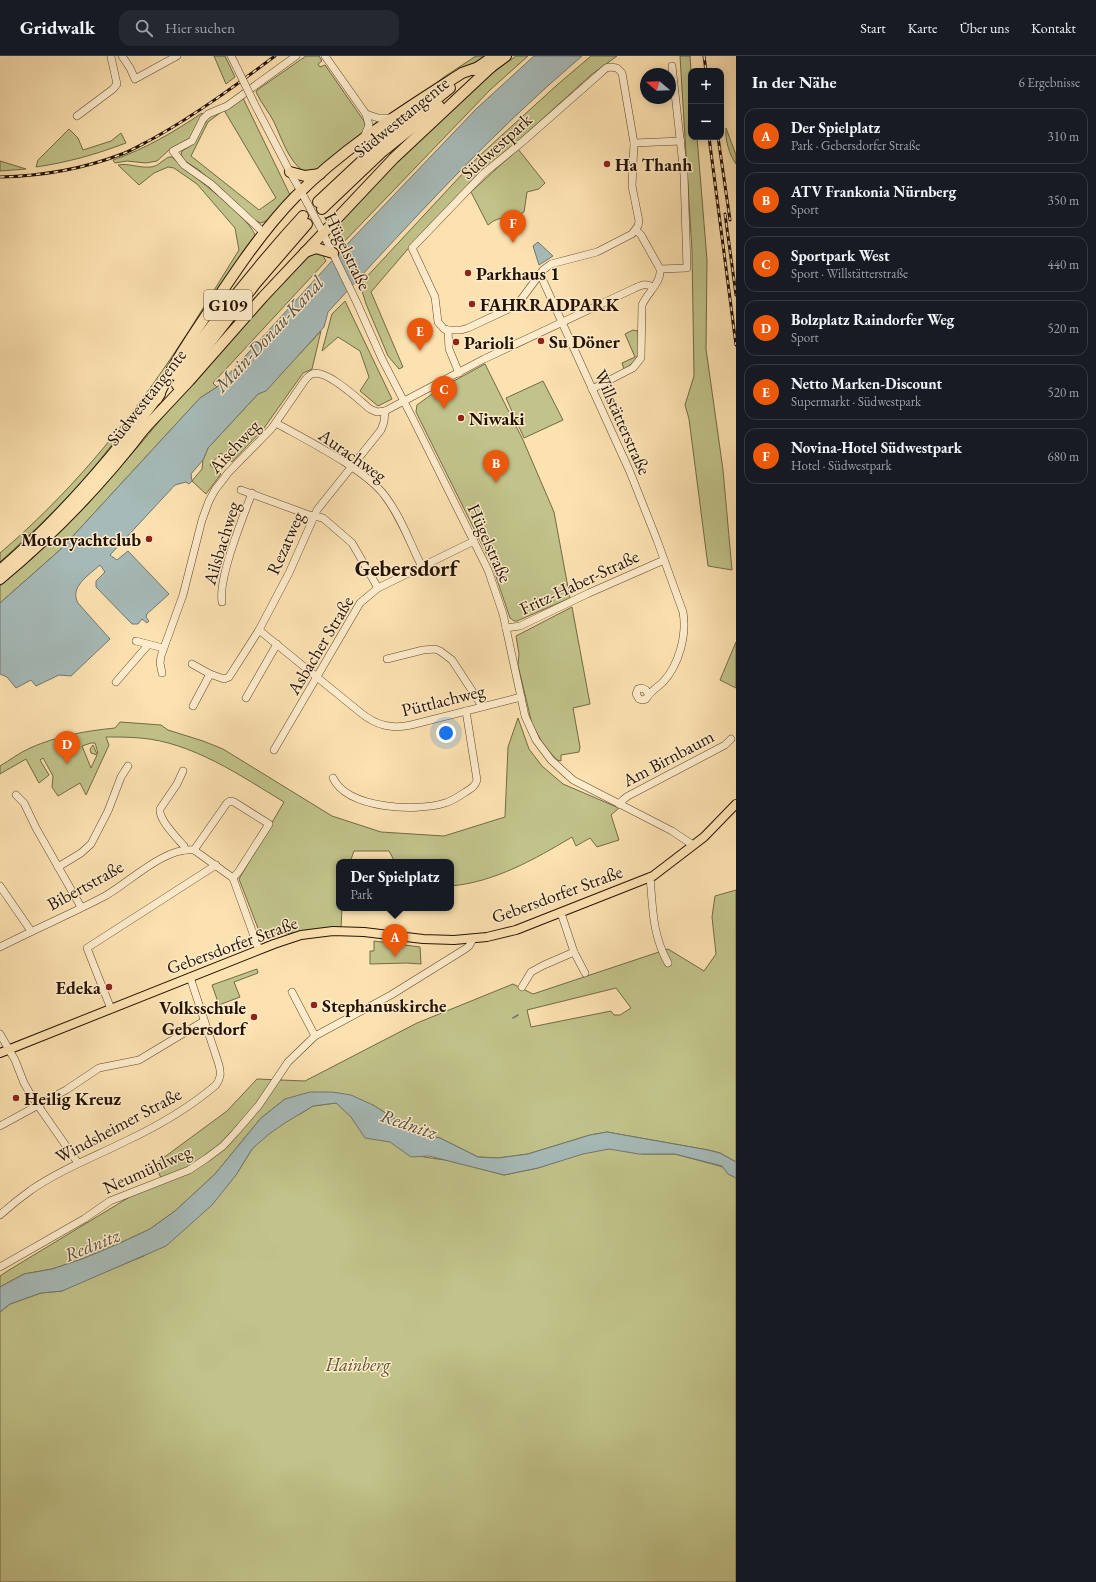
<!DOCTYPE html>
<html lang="de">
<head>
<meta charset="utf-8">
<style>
	body { margin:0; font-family:"EB Garamond",serif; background:#242831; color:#f1f3f6 }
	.controls { position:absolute; right:12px; top:12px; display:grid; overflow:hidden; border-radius:8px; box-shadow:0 2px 10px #0003 }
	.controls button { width:36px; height:36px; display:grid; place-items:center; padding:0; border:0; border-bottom:1px solid #363941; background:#171b24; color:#f1f3f6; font:20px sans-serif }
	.compass { position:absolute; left:640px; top:12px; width:36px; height:36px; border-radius:50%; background:#171b24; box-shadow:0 2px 10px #0003; rotate:289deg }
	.you { position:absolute; left:446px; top:677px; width:14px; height:14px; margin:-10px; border:3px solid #fff; border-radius:50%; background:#1a73e8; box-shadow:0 0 0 6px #1a73e833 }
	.badge { display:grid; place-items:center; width:26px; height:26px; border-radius:50%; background:#ea580c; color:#fff; font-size:13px; font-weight:700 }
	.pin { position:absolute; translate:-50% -33px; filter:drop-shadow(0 1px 2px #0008) }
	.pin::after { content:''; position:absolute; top:21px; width:14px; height:12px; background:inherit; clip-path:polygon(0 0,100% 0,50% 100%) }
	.popup { position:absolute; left:336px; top:803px; width:118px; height:52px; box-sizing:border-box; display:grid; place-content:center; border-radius:8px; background:#171b24; filter:drop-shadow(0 1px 3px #0005); font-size:13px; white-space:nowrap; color:#9ea1a6 }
	.popup b { font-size:15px; color:#f1f3f6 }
	.popup::after { content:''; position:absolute; left:50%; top:100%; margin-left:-8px; border:8px solid transparent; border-top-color:#171b24 }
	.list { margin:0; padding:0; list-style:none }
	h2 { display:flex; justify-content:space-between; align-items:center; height:52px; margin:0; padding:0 16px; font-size:17px }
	h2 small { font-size:13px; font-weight:400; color:#9ea1a6 }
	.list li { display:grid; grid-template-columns:26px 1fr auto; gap:12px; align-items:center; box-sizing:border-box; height:56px; margin:0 8px 8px; padding:0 8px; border:1px solid #363941; border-radius:12px }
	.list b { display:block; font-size:15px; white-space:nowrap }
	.list p { margin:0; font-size:13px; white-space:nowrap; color:#9ea1a6 }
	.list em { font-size:13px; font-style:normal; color:#9ea1a6 }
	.icon { flex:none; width:22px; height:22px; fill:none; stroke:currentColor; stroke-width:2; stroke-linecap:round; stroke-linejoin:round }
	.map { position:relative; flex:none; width:736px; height:1526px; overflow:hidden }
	header { display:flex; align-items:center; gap:24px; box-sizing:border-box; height:56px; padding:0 20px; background:#171b24; border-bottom:1px solid #363941 }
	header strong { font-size:19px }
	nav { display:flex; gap:22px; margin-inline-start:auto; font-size:14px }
	.search { width:280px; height:36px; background:#242831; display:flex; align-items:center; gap:10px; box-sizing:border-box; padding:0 14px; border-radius:12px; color:#9ea1a6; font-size:15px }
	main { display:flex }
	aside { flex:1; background:#171b24 }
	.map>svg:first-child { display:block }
</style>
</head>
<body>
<header>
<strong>Gridwalk</strong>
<div class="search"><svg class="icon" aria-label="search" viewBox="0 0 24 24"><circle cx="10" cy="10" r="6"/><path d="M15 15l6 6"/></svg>Hier suchen</div>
<nav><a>Start</a><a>Karte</a><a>Über uns</a><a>Kontakt</a></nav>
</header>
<main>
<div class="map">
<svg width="736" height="1526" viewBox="0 0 736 1526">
	<rect width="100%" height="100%" fill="#fde2b1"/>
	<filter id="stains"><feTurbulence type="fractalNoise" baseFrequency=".005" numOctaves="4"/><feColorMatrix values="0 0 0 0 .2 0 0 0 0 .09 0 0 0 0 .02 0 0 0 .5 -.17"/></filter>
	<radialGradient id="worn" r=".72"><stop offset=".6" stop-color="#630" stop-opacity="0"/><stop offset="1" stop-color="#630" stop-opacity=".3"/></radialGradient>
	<!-- green -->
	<g fill="#c1c38a" stroke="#726a45" fill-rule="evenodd">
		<path d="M214 0H225L235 21 226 28Z"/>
		<path d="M306 0H319L322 5 318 8 320 11 325 9 364 65 366 72 361 78 313 116 303 115C288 104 282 83 274 66 269 56 261 47 256 36L257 34Z"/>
		<path d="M476 0H485L410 48 444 21Z"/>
		<path d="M516 0H528L490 34 341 189 333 171 383 117 479 27Z"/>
		<path d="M591 0H617L591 19 477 122 413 187 371 236 403 311 399 313 388 300 366 248 360 228 479 100 557 29Z"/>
		<path d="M680 0H690L691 15V81H697L707 204 706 293 723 414 732 514 708 510 689 363 685 349 694 320 692 195Z"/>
		<path d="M243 42 290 139 289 143 271 163 261 167 256 165 199 114 185 105 181 99 182 95 190 90 209 61ZM224 54 276 142 259 154 191 100 208 66Z"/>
		<path d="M202 57 203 58 190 82 170 93 157 105 146 107 127 105 115 107 113 104C145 93 174 76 202 57Z"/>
		<path d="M726 72 736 99V108C729 98 725 84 726 72Z"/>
		<path d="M69 73 78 82 83 94 111 85 121 77 126 87C94 99 69 106 36 111L38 104Z"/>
		<path d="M518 93 545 127 539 133 527 136 524 156C512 166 501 157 488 169L471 136Z"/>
		<path d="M169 101H172C188 118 255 163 256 183 204 260 154 339 94 411 66 445 33 476 0 506V497C66 441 123 373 171 302 195 267 216 230 239 194L235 172 197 128 174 112 168 111 154 117 139 129 118 109C129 107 138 112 150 111 158 111 162 104 169 101Z"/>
		<path d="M0 105 26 113 0 115Z"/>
		<path d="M314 196 322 198 326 205 213 327 217 331 200 342 61 493 0 547V530L35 500 86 450 142 386 206 309 309 198Z"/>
		<path d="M345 245 392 343 378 350 360 335 369 321 360 295 338 281 322 295 332 258Z"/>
		<path d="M633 274 638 275C639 293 642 303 624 313L622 307 635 301 625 278Z"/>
		<path d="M321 275 312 313 303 317 264 372 232 406 221 397 210 409 221 418 206 438 192 425 202 413 203 404 208 392 258 338 266 334Z"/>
		<path d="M485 308 523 384 554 456 570 542 517 565H514L510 562 492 509 416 356 417 349 439 333Z"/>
		<path d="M543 325 563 364 524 382 506 342Z"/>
		<path d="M572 551 590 648 573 652 580 691 579 696 561 699V705L557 704 544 690 532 668 518 609 519 598 516 580Z"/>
		<path d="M736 586V632L720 624Z"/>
		<path d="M518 662 529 693 542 710 563 728 619 752 611 759 619 784 597 791 590 782 576 790 572 781C535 803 495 826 451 830V806H395L389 795H354L350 806H339V852H342L341 872 261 880 239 823 284 746C241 720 192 686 140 682 129 681 118 681 106 681L109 689 86 739 80 727 58 740 52 731 53 720 43 702 40 704 49 719 39 727 26 703 0 718V710C10 704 19 697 30 692 57 680 85 675 115 672L120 666 161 669 168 674 203 685 223 693 332 760 381 776 444 780 505 761 508 691ZM91 687H95L98 697 97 698 93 689 90 693 91 697 97 699 91 712 82 690Z"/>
		<path d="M736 834V1106L720 1097 708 1094 607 1076 590 1079 528 1098 498 1102 478 1101 440 1082 417 1077 373 1049 285 1043 261 1062 215 1118 175 1155 150 1173 118 1188 82 1203 52 1213 24 1218 0 1231V1220L9 1214 161 1122 155 1108 227 1055 257 1023 305 1025 417 967 513 928 533 938 668 893 704 915 716 898 712 861 715 840ZM616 932 631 952 620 959H614L611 955 531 971 527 954Z"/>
		<path d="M374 885 420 891 421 908 407 907 370 908V895H374Z"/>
		<path d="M257 913 258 917 234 926 240 941 219 949 212 929Z"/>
		<path d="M336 1047 424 1101 452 1105 504 1119 538 1112 589 1095 614 1092 643 1098H675L716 1109 736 1115V1526H0V1256L10 1248 41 1237 62 1235 80 1226 144 1200 236 1119 252 1093 279 1066 300 1058 313 1050Z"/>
	</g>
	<!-- water -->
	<g fill="#a6bab8" stroke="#72776e">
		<path d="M534 0H582C490 78 409 168 328 256L324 271 266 335 258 338 208 392 203 404 191 418 192 425 189 428 186 426 175 429 110 499 117 504 128 495 169 538 147 558 146 561 149 565 147 567 142 563 138 568H132L96 531V525L105 516 100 509C89 519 69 531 78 547L110 583 71 620 59 619 36 630 31 624 16 632 7 621 0 618V547L61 493 200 342 217 331 351 184 476 53Z"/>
		<path d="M538 186 553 200 539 209 533 190Z"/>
		<path d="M310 1036H332L351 1039 373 1049 417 1077 440 1082 478 1101 498 1102 528 1098 590 1079 607 1076 708 1094 720 1097 736 1106V1122L728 1118 722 1110 675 1098H639L609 1093 583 1098 538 1112 504 1119 429 1100 411 1101 390 1086 365 1082 351 1061 336 1047 313 1050 285 1067 269 1078 252 1093 236 1119 212 1149 166 1190 62 1235 41 1237 10 1248 0 1256V1231L24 1218 52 1213 82 1203 118 1188 150 1173 175 1155 215 1118 261 1062 285 1043Z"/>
	</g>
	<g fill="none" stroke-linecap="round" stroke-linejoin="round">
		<!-- stream -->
		<path stroke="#72776e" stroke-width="1.5" d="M513 962 518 959"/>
		<defs>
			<g id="minor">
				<path d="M122 0 130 12 135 23 177 0"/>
				<path d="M231 0 238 14"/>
				<path d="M325 0 366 58 369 69 364 81"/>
				<path d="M610 11 617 12 622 17 634 87 632 130 639 165 638 170 632 178 597 196 551 208 543 214 517 249 468 272 461 274H448L444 273 438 266 435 241 412 192 483 118 521 87 596 21 606 12Z"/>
				<path d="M254 47 290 116 303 139"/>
				<path d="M366 58 378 62H393"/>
				<path d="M77 60 113 33 117 28 111 1"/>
				<path d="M634 87 681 85"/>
				<path d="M321 173 357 247 382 303 412 361 488 514 503 558 525 660 536 684 551 704 573 724 672 775 693 789"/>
				<path d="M264 177 211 128 184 109 173 95 192 85 203 63 208 58 227 50 296 0"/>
				<path d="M660 213 687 212 684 119 672 10"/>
				<path d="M540 218 630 416 657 484 683 556C687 579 679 609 663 626 656 633 652 633 646 643L642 644 639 643 636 638 638 633 642 632 646 634 648 638"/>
				<path d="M448 274 449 293 459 317"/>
				<path d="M592 333 633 312 641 302 642 249C647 237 662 226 660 213L641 179 636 174"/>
				<path d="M276 367C306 384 365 413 385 440 401 461 410 487 422 511"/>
				<path d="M241 434 309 459 323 462 352 487 378 532"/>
				<path d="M222 546C218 522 243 461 252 437"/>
				<path d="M506 572 520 570 589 537 664 504"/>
				<path d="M259 574 361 657C377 670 392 673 411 669L521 641"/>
				<path d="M136 585 163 592"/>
				<path d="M387 603 423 594 435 593 440 595 452 604 482 650"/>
				<path d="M192 608 210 618"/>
				<path d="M162 617 160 607 161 600 183 539 202 464 209 445 215 434 228 417 272 372 305 324C307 322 309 319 312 318 326 312 359 344 370 353L377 356 385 355 484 303 635 232C642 229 646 227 653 231"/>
				<path d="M116 626 148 589"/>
				<path d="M246 642 277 588"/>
				<path d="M193 650 210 618 224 623 229 621 259 574 289 517 317 454 381 374 384 366 385 355"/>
				<path d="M274 694 360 547 378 532 474 485"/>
				<path d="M183 715 177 728 160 753C158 763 177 782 184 790L185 794"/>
				<path d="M333 722C348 753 416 756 445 747 452 745 458 741 464 737 470 733 475 731 477 724L466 655"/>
				<path d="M16 739 24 747 36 772 81 851"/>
				<path d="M619 748 624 743 628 740 725 689 731 683"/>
				<path d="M194 794 227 747 230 745 234 746 269 768 239 815 233 822"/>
				<path d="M58 811 81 797 91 788 108 755 121 721 128 710"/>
				<path d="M650 821C653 853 652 878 668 907"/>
				<path d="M0 830 31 875"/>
				<path d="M561 857 574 896 585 917"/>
				<path d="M0 891C35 873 71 858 105 840 130 826 164 791 194 794L233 822 259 894"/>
				<path d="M522 931 531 916 544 909 574 896"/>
				<path d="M292 936 315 980"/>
				<path d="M111 953 87 892 216 809"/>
				<path d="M0 978 15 1004 24 1027 32 1041 78 1107"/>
				<path d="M0 1070 66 1034 99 1012 139 1004 204 965"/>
				<path d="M0 1159C10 1150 20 1142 31 1134 60 1114 94 1101 126 1085 158 1070 189 1052 216 1029 221 1022 221 1017 219 1009L190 921"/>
				<path d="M0 1211 84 1163 110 1145 189 1114 207 1102 223 1090 235 1077 259 1049 288 1006 315 980 391 939 465 893 469 890 473 883"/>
			</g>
			<path id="major" d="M0 997 274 888 301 879 333 875 364 876 423 883 454 884 487 881 516 874 653 820 704 781 736 748"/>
			<g id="highway">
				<path d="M474 14 494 0"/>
				<path d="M487 14 506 0"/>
				<path d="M290 116 305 120 320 118"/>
				<path d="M318 146 379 89 450 32"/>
				<path d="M322 153 383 95 439 50"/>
				<path d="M305 196 316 192 333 197"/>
				<path d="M175 319C215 264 257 210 303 160"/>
				<path d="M177 329 256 227 307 168"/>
				<path d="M157 343C171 311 190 284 209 255 235 216 262 175 295 141 344 91 403 55 462 17L479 11"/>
				<path d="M144 373 189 325 263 241 394 102 491 11"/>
				<path d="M0 514C61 462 112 402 160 338"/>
				<path d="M0 523C55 477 105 425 148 368"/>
			</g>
		</defs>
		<!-- minor casing -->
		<use href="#minor" stroke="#5a462c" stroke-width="8"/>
		<!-- major casing -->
		<use href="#major" stroke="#241200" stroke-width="10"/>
		<!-- highway casing -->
		<use href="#highway" stroke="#241200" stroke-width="12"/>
		<!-- minor -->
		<use href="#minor" stroke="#feeccc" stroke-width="7"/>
		<!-- major -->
		<use href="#major" stroke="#fde2b1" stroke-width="8"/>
		<!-- highway -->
		<use href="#highway" stroke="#fde2b1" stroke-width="10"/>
		<defs>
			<g id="rail">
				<path d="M704 0 706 15"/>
				<path d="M709 81 736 289"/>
				<path d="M718 81 730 164"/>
				<path d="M0 121C42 120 83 113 122 98 133 94 144 87 154 82 197 58 236 29 275 0"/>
				<path d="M725 158 736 239"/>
			</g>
		</defs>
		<!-- rail casing -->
		<use href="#rail" stroke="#241200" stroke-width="3"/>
		<!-- rail -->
		<use href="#rail" stroke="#feeccc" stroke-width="1.5" stroke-dasharray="4.5" stroke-linecap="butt"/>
		<defs>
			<g id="minor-bridge">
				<path d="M238 14 254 47"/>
				<path d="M304 141 320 171"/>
			</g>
		</defs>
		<!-- minor-bridge casing -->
		<use href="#minor-bridge" stroke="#5a462c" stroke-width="8" stroke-linecap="butt"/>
		<!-- minor-bridge -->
		<use href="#minor-bridge" stroke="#feeccc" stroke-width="7"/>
	</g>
	<!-- markers -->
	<g fill="#8f2418" stroke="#feeccc" stroke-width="1.5">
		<circle cx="607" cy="108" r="4"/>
		<circle cx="468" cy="217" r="4"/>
		<circle cx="472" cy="248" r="4"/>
		<circle cx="541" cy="285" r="4"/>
		<circle cx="456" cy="286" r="4"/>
		<circle cx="461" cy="362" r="4"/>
		<circle cx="149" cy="483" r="4"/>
		<circle cx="109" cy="931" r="4"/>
		<circle cx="314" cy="949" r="4"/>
		<circle cx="254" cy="961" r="4"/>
		<circle cx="16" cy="1042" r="4"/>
	</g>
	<g text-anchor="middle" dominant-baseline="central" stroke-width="3" stroke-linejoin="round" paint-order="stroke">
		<!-- shield labels -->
		<rect fill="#feeccc" stroke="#65533d" stroke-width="1" x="204" y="234" width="48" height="30" rx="3"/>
		<g font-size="17" font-weight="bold" fill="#241200">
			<text x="228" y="249">G109</text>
		</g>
		<!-- street labels -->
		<g font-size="18" fill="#241200" stroke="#feeccc">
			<text transform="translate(401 61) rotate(-39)">Südwesttangente</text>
			<text transform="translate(496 90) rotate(-42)">Südwestpark</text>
			<text transform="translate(348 195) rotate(64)">Hügelstraße</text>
			<text transform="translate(146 341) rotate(-52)">Südwesttangente</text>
			<text transform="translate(623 366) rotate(66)">Willstätterstraße</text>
			<text transform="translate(234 390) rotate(-47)">Aischweg</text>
			<text transform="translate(353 399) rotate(35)">Aurachweg</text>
			<text transform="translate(221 487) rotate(-73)">Ailsbachweg</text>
			<text transform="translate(285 487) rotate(-66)">Rezatweg</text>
			<text transform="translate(490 487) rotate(66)">Hügelstraße</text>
			<text transform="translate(579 526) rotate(-25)">Fritz-Haber-Straße</text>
			<text transform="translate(320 589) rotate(-59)">Asbacher Straße</text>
			<text transform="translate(443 644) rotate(-14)">Püttlachweg</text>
			<text transform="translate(668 702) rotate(-28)">Am Birnbaum</text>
			<text transform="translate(85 829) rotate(-29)">Bibertstraße</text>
			<text transform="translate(557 838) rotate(-20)">Gebersdorfer Straße</text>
			<text transform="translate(232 889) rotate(-20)">Gebersdorfer Straße</text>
			<text transform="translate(118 1069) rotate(-28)">Windsheimer Straße</text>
			<text transform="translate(147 1113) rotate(-24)">Neumühlweg</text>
		</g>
		<!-- poi labels -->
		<g font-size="18" font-weight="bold" fill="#241200" stroke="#feeccc" text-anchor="start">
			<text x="615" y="108">Ha Thanh</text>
			<text x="476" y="217">Parkhaus 1</text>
			<text x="480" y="248">FAHRRADPARK</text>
			<text x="549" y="285">Su Döner</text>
			<text x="464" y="286">Parioli</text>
			<text x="469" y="362">Niwaki</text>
			<text x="141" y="483" text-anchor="end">Motoryachtclub</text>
			<text x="101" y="931" text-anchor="end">Edeka</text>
			<text x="322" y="949">Stephanuskirche</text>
			<text x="246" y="951" text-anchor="end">Volksschule<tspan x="246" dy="21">Gebersdorf</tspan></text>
			<text x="24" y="1042">Heilig Kreuz</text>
		</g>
		<!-- park labels -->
		<g font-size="18" font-style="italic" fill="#5b5030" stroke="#feeccc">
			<text x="358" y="1308">Hainberg</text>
		</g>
		<!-- water labels -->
		<g font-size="19" font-style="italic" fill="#524d40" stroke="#feeccc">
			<text transform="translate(269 278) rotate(-47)">Main-Donau-Kanal</text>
			<text transform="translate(409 1068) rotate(19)">Rednitz</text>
			<text transform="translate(92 1189) rotate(-22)">Rednitz</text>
		</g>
		<!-- district labels -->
		<g font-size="22" font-weight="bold" fill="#241200" stroke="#feeccc">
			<text x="406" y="512">Gebersdorf</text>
		</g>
	</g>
	<rect width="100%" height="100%" filter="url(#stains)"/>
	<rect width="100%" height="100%" fill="url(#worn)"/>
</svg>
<div class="controls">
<button>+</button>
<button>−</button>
</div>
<svg class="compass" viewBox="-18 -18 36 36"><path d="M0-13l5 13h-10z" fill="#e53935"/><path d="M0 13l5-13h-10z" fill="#9ea1a6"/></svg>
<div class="you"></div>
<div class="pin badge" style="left:395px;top:901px">A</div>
<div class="popup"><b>Der Spielplatz</b>Park</div>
<div class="pin badge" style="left:496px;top:427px">B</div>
<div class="pin badge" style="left:444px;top:353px">C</div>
<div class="pin badge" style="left:67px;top:708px">D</div>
<div class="pin badge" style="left:420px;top:295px">E</div>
<div class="pin badge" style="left:513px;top:187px">F</div>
</div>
<aside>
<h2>In der Nähe<small>6 Ergebnisse</small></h2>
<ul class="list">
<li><span class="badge">A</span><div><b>Der Spielplatz</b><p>Park · Gebersdorfer Straße</p></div><em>310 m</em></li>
<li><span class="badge">B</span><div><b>ATV Frankonia Nürnberg</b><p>Sport</p></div><em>350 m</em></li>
<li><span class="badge">C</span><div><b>Sportpark West</b><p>Sport · Willstätterstraße</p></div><em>440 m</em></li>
<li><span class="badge">D</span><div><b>Bolzplatz Raindorfer Weg</b><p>Sport</p></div><em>520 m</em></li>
<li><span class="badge">E</span><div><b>Netto Marken-Discount</b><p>Supermarkt · Südwestpark</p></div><em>520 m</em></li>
<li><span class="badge">F</span><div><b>Novina-Hotel Südwestpark</b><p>Hotel · Südwestpark</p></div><em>680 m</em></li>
</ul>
</aside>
</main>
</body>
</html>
